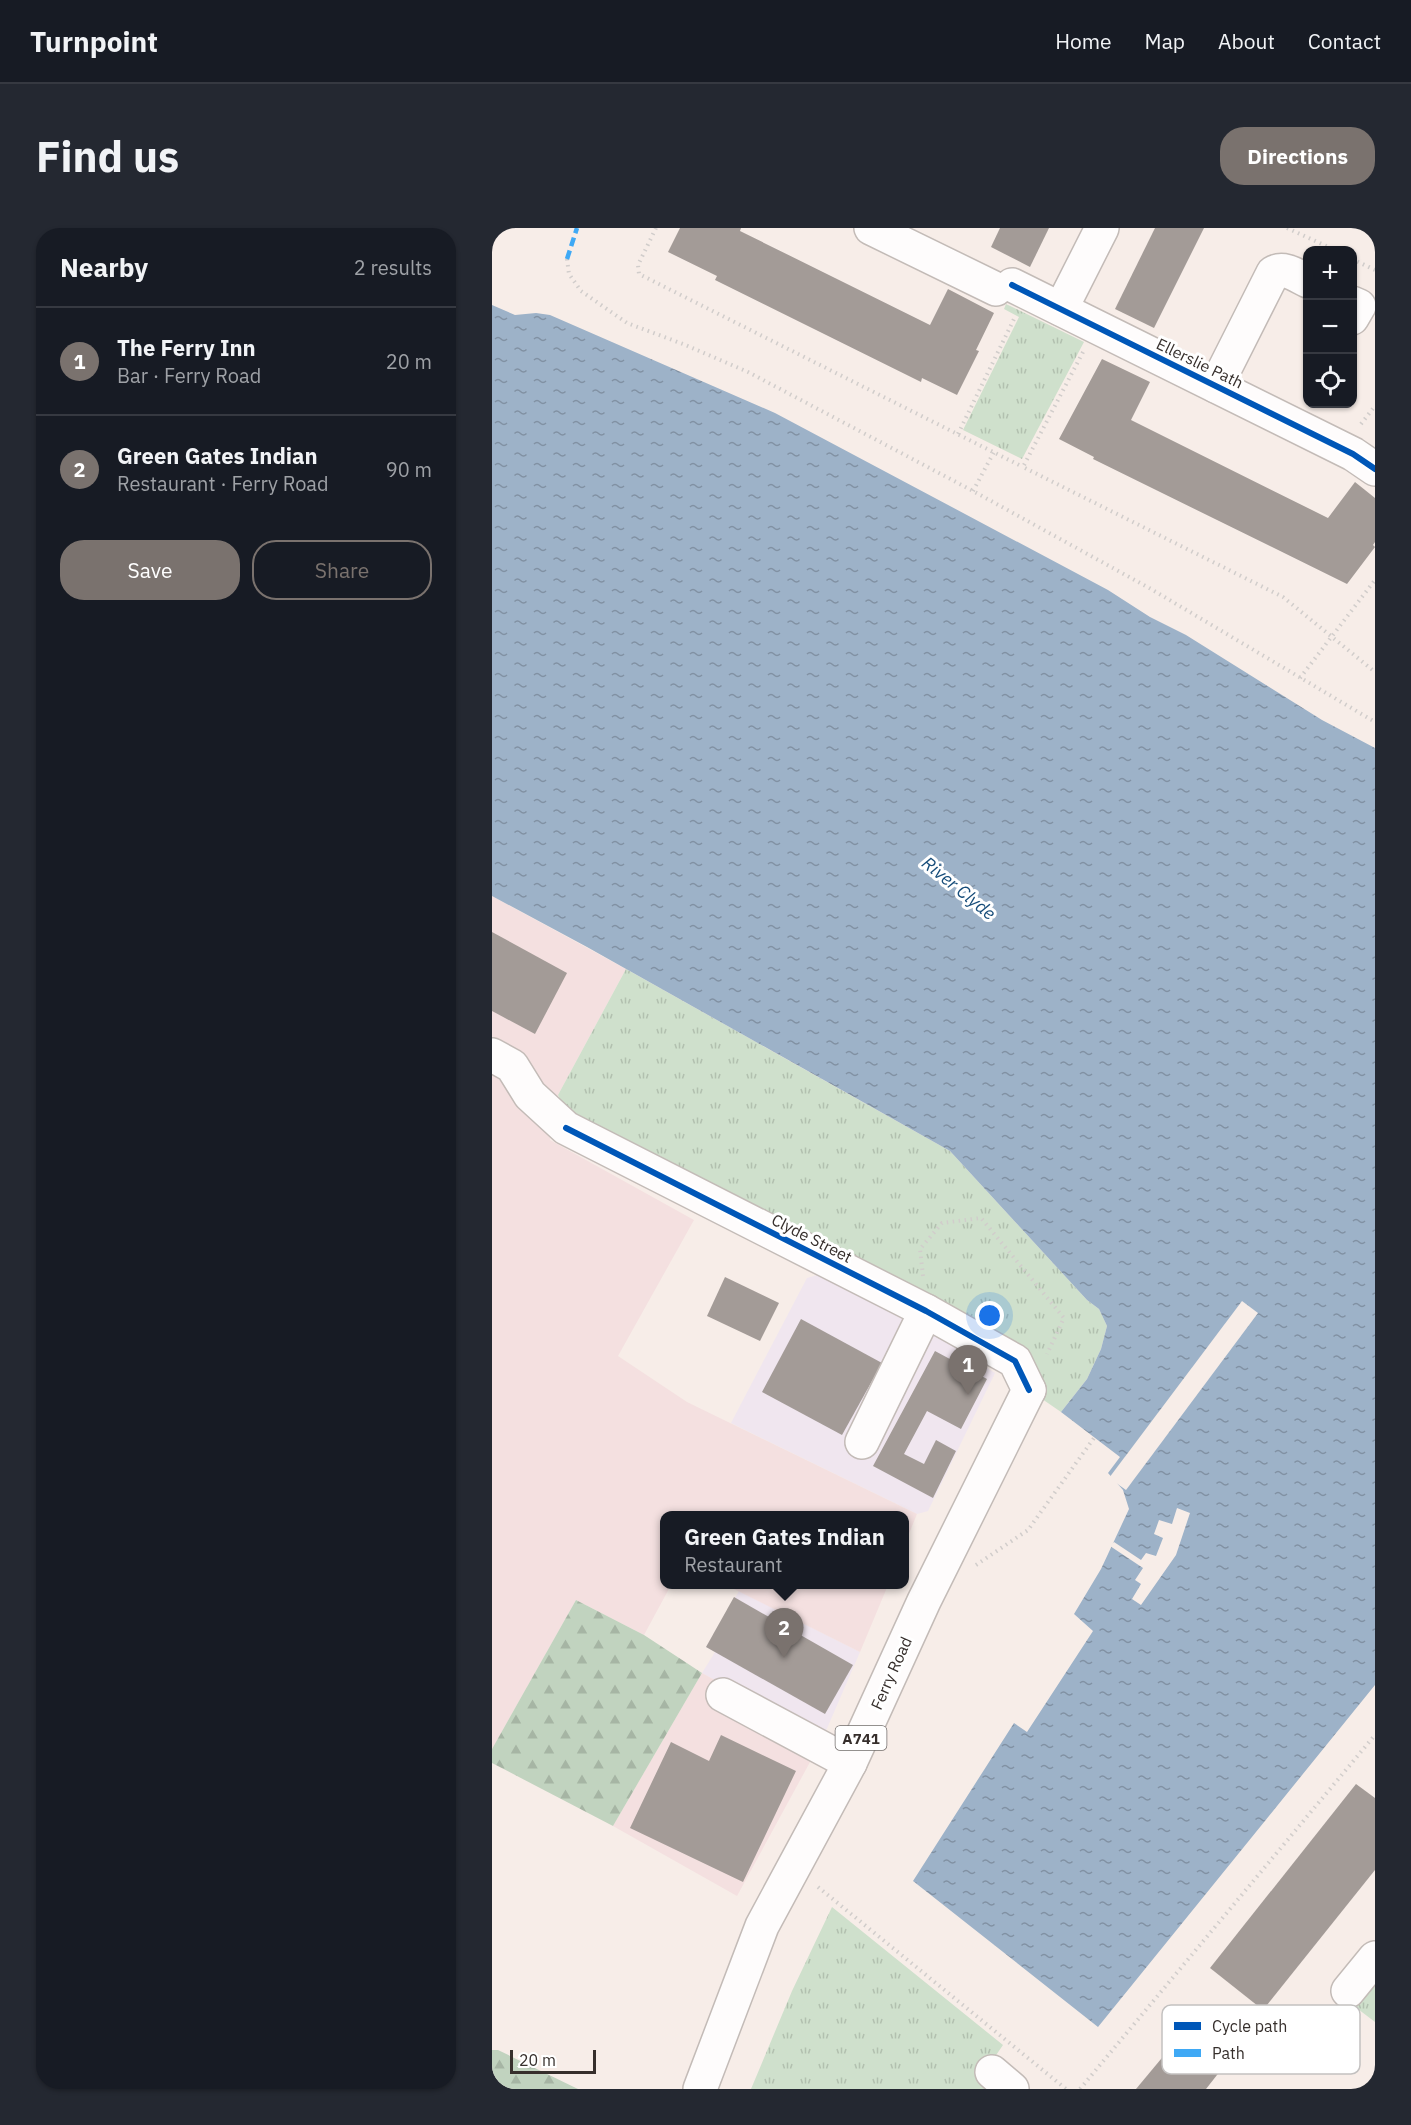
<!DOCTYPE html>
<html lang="en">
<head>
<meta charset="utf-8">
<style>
	body { margin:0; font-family:"IBM Plex Sans",sans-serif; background:#242831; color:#f1f3f6 }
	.controls { position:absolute; right:18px; top:18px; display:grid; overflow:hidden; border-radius:12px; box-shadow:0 2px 4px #0004 }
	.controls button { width:54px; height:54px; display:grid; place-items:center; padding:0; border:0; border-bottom:2px solid #363941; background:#171b24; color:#f1f3f6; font:30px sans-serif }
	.scale { position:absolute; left:18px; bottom:15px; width:86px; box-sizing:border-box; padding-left:6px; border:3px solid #362f2c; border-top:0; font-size:16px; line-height:21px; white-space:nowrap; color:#362f2c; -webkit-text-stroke:4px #fff; paint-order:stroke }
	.you { position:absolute; left:498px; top:1088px; width:21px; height:21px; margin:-15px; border:4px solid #fff; border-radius:50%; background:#1a73e8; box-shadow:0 0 0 9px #1a73e833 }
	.badge { display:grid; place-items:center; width:39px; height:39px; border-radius:50%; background:#7a726e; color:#fff; font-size:20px; font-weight:700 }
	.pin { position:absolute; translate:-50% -50px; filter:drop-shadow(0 2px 3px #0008) }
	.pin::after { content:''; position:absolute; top:32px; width:21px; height:18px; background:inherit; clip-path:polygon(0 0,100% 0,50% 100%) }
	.popup { position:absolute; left:168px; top:1283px; width:249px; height:78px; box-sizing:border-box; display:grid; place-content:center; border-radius:12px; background:#171b24; filter:drop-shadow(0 2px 4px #0005); font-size:20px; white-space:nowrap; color:#9ea1a6 }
	.popup b { font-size:22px; color:#f1f3f6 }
	.popup::after { content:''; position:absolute; left:50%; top:100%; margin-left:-12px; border:12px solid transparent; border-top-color:#171b24 }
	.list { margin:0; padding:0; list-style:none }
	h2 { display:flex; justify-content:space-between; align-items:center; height:78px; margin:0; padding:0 24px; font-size:26px }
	h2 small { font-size:20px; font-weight:400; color:#9ea1a6 }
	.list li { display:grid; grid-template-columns:39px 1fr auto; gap:18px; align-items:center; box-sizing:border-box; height:108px; padding:0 24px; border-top:2px solid #363941 }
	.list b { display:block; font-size:22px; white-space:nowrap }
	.list p { margin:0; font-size:20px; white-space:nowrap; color:#9ea1a6 }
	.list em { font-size:20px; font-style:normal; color:#9ea1a6 }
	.actions { display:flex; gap:12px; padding:18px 24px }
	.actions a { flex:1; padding:14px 0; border:2px solid #7a726e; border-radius:24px; text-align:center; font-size:21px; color:#7a726e }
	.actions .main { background:#7a726e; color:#fff }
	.icon { flex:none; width:33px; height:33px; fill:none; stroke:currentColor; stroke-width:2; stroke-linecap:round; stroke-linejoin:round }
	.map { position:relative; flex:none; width:883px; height:1861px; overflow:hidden; border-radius:24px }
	header { display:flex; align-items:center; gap:36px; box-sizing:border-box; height:84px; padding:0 30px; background:#171b24; border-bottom:2px solid #363941 }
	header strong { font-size:28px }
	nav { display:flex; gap:33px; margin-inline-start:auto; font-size:21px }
	.intro { display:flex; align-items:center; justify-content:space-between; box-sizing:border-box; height:144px; padding:0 36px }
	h1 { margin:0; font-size:42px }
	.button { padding:15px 27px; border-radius:24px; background:#7a726e; color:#fff; font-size:21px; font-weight:700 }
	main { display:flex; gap:36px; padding:0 36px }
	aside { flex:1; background:#171b24; border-radius:24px; box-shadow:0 2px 4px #0004 }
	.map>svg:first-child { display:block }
</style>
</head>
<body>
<header>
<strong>Turnpoint</strong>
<nav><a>Home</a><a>Map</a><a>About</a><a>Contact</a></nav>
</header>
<div class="intro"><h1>Find us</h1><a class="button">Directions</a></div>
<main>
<aside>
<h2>Nearby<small>2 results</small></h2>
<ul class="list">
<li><span class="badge">1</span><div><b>The Ferry Inn</b><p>Bar · Ferry Road</p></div><em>20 m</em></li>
<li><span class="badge">2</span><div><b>Green Gates Indian</b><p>Restaurant · Ferry Road</p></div><em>90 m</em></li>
</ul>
<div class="actions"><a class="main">Save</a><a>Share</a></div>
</aside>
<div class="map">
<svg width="883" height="1861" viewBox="0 0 883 1861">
	<defs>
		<pattern id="grass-tufts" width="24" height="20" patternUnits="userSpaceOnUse" patternTransform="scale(1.5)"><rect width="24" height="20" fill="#cfe0cc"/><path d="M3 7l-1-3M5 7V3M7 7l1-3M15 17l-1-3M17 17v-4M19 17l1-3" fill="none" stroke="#b2c0af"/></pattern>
		<pattern id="forest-firs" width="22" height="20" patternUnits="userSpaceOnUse" patternTransform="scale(1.5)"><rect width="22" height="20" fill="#c1d3bf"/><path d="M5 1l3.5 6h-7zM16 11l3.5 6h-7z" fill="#a6b5a4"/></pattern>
		<pattern id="water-ripples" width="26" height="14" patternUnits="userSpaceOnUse" patternTransform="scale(1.5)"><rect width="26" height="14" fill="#9db2c8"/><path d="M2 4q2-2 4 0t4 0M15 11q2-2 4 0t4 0" fill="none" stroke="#8191a3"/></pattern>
	</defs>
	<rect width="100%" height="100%" fill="#f7ede8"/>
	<!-- commercial -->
	<g fill="#f0e6ef">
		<path d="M329 1046 416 1090 503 1145 436 1283 425 1286 239 1195 315 1050Z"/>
		<path d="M247 1363 368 1424 330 1512 210 1445 223 1424 214 1419Z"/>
	</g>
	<!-- industrial -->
	<g fill="#f4e0e0">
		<path d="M0 668 134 741 66 867 58 912 202 992 126 1128 195 1174 425 1286 412 1318V1288H172V1356L179 1357 152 1407 84 1372 0 1521Z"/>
		<path d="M234 1357H396L368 1424Z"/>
		<path d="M210 1445 330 1512 245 1668 121 1598Z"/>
	</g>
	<!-- grass -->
	<g fill="url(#grass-tufts)">
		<path d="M514 76 592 114 530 231 471 202 527 89 512 81Z"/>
		<path d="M134 741 458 923 595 1072 607 1081 615 1098 609 1121 595 1151 569 1184 537 1162 523 1133 75 886 66 867Z"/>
		<path d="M340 1679 511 1817 487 1852 496 1861H259L300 1763Z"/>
		<path d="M883 1753V1794L862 1778Z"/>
	</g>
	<!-- forest -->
	<g fill="url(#forest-firs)">
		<path d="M84 1372 152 1407 210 1445 121 1598 0 1535V1521Z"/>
		<path d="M0 1822H6L86 1861H0Z"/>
	</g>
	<!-- water -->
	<path fill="url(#water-ripples)" d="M0 77 23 87 44 85 58 87 283 185 616 362 658 389 694 407 830 492 883 520V1457L606 1799 421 1653 522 1495 535 1504 601 1403 582 1386 609 1341 637 1281 631 1262 616 1245 628 1229 569 1184 595 1151 609 1121 615 1098 607 1081 595 1072 458 923 95 719 0 668Z"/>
	<!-- pier -->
	<g fill="#f7ede8">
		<path d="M750 1073 766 1085 634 1262 617 1250Z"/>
		<path d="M685 1280 698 1285 684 1327 649 1377 640 1371 649 1356 643 1352 651 1340 618 1318 622 1314 649 1332 654 1325 664 1328 671 1310 662 1306 667 1292 680 1296Z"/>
	</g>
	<!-- building -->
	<g fill="#a39b97">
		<path d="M188 0H249L248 3 438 97 456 61 502 85 484 122 487 123 465 167 430 150 429 154 223 52 225 48 176 24Z"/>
		<path d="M508 0H557L538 39 499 19Z"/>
		<path d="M663 0H712L662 100 623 81Z"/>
		<path d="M610 131 658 154 639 192 836 290 863 254 883 270V314L881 317 883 319 855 356 601 231 602 229 567 211Z"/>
		<path d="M0 704 75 745 43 806 0 783Z"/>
		<path d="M233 1049 287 1075 268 1113 215 1088Z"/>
		<path d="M309 1091 390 1135 350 1207 270 1164Z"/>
		<path d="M443 1123 495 1151 469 1201 435 1183 412 1226 432 1236 444 1212 464 1223 441 1270 381 1238Z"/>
		<path d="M242 1369 361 1437 333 1486 214 1419Z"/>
		<path d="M229 1507 304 1543 251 1654 138 1600 179 1514 217 1533Z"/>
		<path d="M864 1556 883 1570V1642L771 1782 718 1740Z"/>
		<path d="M694 1801 736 1833 714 1861H644Z"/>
	</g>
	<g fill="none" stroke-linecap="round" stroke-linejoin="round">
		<defs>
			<g id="minor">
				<path d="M379 0 504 61"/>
				<path d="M520 57 861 226 883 241"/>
				<path d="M860 75 867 78 860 90"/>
				<path d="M569 81 610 0"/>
				<path d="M724 158 781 45C792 38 805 48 816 53"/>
				<path d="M0 827 20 838 38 867 74 900 434 1083 523 1133 537 1162"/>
				<path d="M370 1214 434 1083"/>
				<path d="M231 1467 358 1535"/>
				<path d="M856 1763 883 1730"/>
				<path d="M500 1844 520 1861"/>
			</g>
			<path id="major" d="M208 1861 270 1698 358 1535 432 1373 537 1162"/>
		</defs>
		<!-- minor casing -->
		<use href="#minor" stroke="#c3bbb7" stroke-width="36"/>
		<!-- major casing -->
		<use href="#major" stroke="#c3bbb7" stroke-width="36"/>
		<!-- path -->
		<g stroke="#d1cdcb" stroke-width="4" stroke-dasharray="1.5 4.5" stroke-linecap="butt">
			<path d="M164 0 146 37 147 46 531 239"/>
			<path d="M795 0 843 22"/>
			<path d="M75 31 77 46 89 63 135 95 191 116 256 144 481 263 659 361 883 494"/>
			<path d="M860 31 883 42"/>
			<path d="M591 124 531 239 791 369 883 444"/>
			<path d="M869 196 883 178"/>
			<path d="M466 206 522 91"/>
			<path d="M481 263 502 224"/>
			<path d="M808 450 883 352"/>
			<path d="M431 1048 428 1021 450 995 489 990 572 1090 555 1126"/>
			<path d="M484 1337 536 1302 602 1210"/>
			<path d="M326 1659 574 1861"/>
			<path d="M588 1861 883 1507"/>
		</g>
		<!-- minor -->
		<use href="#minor" stroke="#fefcfc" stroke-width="33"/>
		<!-- major -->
		<use href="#major" stroke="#fefcfc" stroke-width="33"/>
		<!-- quiet -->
		<path stroke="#3fa9f5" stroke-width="4.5" stroke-dasharray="9 4.5" stroke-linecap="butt" d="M75 31 85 0"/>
		<defs>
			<g id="cycleway">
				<path d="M520 57 861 226 883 241"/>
				<path d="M74 900 434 1083 523 1133 537 1162"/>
			</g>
		</defs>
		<!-- cycleway casing -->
		<use href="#cycleway" stroke="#fff" stroke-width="10"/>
		<!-- cycleway -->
		<use href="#cycleway" stroke="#0057b8" stroke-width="6"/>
	</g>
	<g text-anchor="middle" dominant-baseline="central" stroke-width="6" stroke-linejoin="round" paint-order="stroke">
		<!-- shield labels -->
		<rect fill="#fff" stroke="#726d6b" stroke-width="1.5" x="343.5" y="1498" width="51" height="24" rx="4.5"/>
		<g font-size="15" font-weight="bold" fill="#362f2c">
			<text x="369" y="1510">A741</text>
		</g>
		<!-- street labels -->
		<g font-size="16" fill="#362f2c" stroke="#fff">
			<text transform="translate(708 135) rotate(26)">Ellerslie Path</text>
			<text transform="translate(320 1010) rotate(27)">Clyde Street</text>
			<text transform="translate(399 1445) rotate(-66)">Ferry Road</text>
		</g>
		<!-- water labels -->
		<g font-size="18" font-style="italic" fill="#174d7a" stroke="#fff">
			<text transform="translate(467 660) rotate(39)">River Clyde</text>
		</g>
	</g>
	<!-- legend -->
	<rect x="670" y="1777" width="198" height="69" rx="9" fill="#fff" stroke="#c3c1c0" stroke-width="1.5"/>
	<rect x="682" y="1794" width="27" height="8" fill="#0057b8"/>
	<rect x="682" y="1821" width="27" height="8" fill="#3fa9f5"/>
	<g font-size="16" fill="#362f2c">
		<text x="720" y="1804">Cycle path</text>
		<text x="720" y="1831">Path</text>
	</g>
</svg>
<div class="controls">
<button>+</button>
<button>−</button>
<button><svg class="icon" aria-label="locate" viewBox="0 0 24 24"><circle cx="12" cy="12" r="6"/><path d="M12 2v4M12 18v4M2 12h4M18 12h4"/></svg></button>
</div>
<div class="scale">20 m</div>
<div class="you"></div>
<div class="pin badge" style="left:476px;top:1167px">1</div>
<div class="pin badge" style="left:292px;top:1430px">2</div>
<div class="popup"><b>Green Gates Indian</b>Restaurant</div>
</div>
</main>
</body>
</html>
